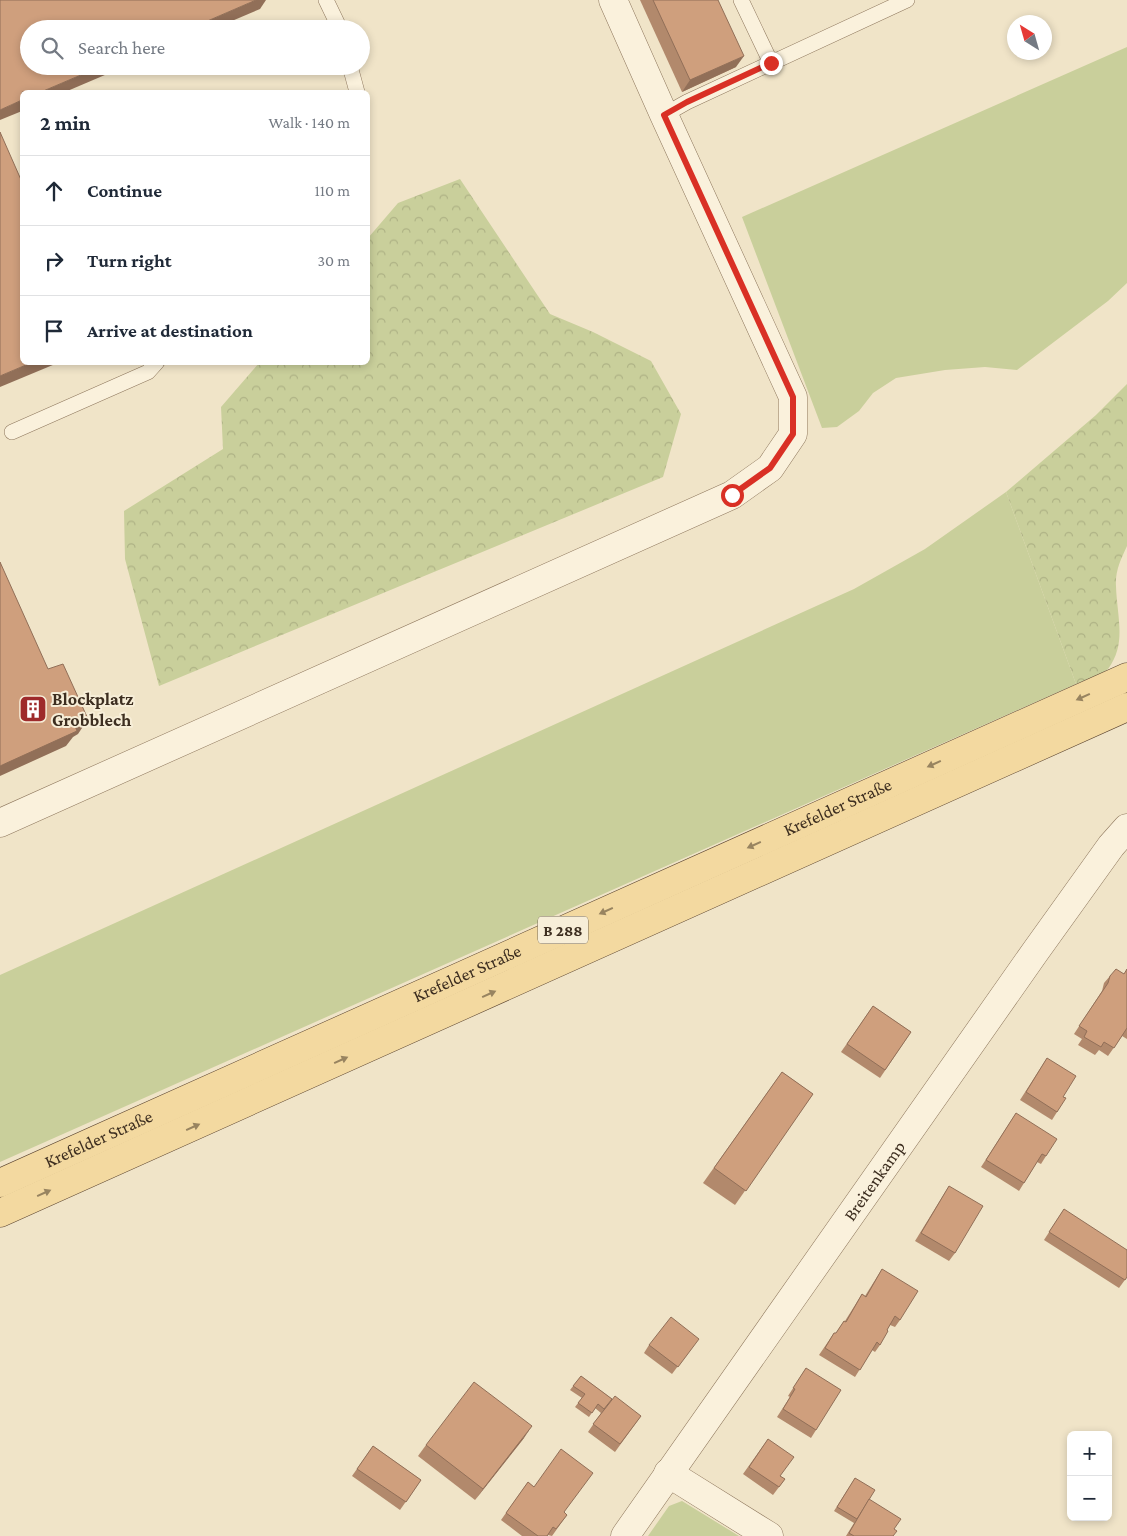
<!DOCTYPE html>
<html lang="en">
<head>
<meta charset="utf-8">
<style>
	body { margin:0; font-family:"Crimson Pro",serif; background:#f2f2f3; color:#1f2937 }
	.controls { position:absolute; right:15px; bottom:15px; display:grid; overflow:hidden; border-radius:8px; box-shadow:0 2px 8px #0003 }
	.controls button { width:45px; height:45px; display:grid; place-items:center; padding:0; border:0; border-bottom:1px solid #e0e1e3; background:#fff; color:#1f2937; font:25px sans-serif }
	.compass { position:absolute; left:1007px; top:15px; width:45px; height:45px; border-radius:50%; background:#fff; box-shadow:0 2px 8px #0003; rotate:323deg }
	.stop { position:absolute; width:15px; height:15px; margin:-11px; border:4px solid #d93025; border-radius:50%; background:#fff }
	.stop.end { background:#d93025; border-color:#fff; box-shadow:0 1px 5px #0008 }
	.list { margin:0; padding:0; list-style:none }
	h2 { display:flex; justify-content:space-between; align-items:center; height:65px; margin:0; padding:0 20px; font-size:21px }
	h2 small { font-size:16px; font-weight:400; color:#747a83 }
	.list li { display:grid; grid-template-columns:32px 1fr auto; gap:15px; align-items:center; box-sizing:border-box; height:70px; padding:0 20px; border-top:1px solid #e0e1e3 }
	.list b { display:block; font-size:19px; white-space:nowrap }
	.list em { font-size:16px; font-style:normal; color:#747a83 }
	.icon { flex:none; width:28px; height:28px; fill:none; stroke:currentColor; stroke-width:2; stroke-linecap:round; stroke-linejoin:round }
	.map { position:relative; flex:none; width:1127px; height:1536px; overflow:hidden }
	.search { position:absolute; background:#fff; box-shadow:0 2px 8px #0003; left:20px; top:20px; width:350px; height:55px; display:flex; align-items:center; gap:12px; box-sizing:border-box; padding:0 18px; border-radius:28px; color:#747a83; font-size:19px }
	.panel { position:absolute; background:#fff; box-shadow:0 2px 8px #0003; left:20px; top:90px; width:350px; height:275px; border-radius:8px }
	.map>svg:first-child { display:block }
</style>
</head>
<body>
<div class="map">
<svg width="1127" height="1536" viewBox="0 0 1127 1536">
	<defs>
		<pattern id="forest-crowns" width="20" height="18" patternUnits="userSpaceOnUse" patternTransform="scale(1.25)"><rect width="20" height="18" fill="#c9cf9b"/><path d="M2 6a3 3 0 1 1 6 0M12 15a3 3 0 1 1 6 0" fill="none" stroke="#aeb285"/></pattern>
	</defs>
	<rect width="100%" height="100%" fill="#f0e4c8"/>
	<!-- green -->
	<g fill="#c9cf9b">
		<path d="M1127 47V283L1108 301 1017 370 985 367 945 370 896 378 873 393 859 411 837 427 822 428 742 217Z"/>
		<path d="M1006 492 1076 684 0 1162V975L854 589 925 549Z"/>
		<path d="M682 1501 739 1536H648L669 1506Z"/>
	</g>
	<!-- forest -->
	<g fill="url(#forest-crowns)">
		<path d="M460 179 550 314 593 332 651 361 681 414 663 477 159 686 125 559 124 511 223 449 221 407 259 363 368 362V238L398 203Z"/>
		<path d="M1127 384V546C1121 559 1115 571 1116 586 1117 618 1127 643 1108 669 1101 675 1085 680 1076 684L1006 492 1096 415Z"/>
	</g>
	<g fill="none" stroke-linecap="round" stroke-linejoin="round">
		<defs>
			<g id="service">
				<path d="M326 0 340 29"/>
				<path d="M741 0 771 63"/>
				<path d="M350 66 357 92"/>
				<path d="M664 115 687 102 907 0"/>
				<path d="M12 432 148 372 157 362"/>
			</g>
			<g id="minor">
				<path d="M0 823 732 495 770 468 793 434V397L664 115 613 0"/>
				<path d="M668 1473 769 1536"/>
				<path id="s1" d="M625 1536 1035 952 1111 846 1127 828"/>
			</g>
			<g id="primary">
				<path id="s2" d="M0 1183 1127 677"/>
				<path d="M0 1213 1127 707"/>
			</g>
		</defs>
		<!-- service casing -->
		<use href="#service" stroke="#8d765c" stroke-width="16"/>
		<!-- minor casing -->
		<use href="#minor" stroke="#8d765c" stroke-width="29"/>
		<!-- primary casing -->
		<use href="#primary" stroke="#5b4430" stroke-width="29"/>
		<!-- service -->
		<use href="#service" stroke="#faf1dc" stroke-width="15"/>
		<!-- minor -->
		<use href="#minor" stroke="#faf1dc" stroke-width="28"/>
		<!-- primary -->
		<use href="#primary" stroke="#f3d9a0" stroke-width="28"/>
	</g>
	<!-- wall -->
	<g fill="#b2896c">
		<path d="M640 0H718L736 67 682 92Z"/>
		<path d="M1127 969V1039L1122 1036 1108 1056 1099 1050 1095 1055 1078 1045 1082 1039 1074 1034 1102 991 1104 983 1110 976 1124 974Z"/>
		<path d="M873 1006 911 1032 880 1078 841 1052Z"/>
		<path d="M1047 1058 1063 1097 1057 1112 1052 1120 1020 1100Z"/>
		<path d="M782 1072 813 1094 735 1205 703 1183Z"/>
		<path d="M1016 1113 1046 1156 1041 1164 1037 1162 1019 1191 981 1167Z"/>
		<path d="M949 1186 955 1253 949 1261 915 1241Z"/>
		<path d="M1064 1209 1127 1277 1119 1288 1044 1240Z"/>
		<path d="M882 1269 900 1320 895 1327 890 1325 887 1330 880 1345 875 1352 872 1350 855 1377 819 1355 834 1333H836L844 1321H845L862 1294 865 1296Z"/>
		<path d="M649 1345 693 1346 672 1374 644 1353Z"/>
		<path d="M806 1368 816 1430 811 1438 777 1417 790 1397 788 1396Z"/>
		<path d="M581 1376 612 1399 641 1416 615 1452 588 1432 601 1413 595 1408 589 1417 575 1407 582 1398 570 1390Z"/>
		<path d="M524 1438 475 1500 418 1456 426 1445Z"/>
		<path d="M768 1439 780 1476 785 1479 773 1495 743 1474Z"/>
		<path d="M373 1446 421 1480 400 1510 352 1476Z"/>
		<path d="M855 1478 868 1502 894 1529 893 1536H846L854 1523 834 1511Z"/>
		<path d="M528 1482 567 1515 552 1536 548 1535 547 1536H522L501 1520Z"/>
	</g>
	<!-- shaded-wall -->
	<g fill="#916f58">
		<path d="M256 0H266L260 9 213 29H189Z"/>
		<path d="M744 56 736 67 682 92 690 80Z"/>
		<path d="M102 66H126L65 92H41Z"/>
		<path d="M22 100V111L0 120V110Z"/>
		<path d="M33 362H60L0 387V376Z"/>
		<path d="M88 719 78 734 73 737 66 746 0 776V766Z"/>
		<path d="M532 1426 524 1438 475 1500 483 1489Z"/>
	</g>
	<!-- building -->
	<g fill="#cf9f7d" stroke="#916f58">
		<path d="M0 0H256L189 29H29V66H102L41 92H22V100L0 110Z"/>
		<path d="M653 0H718L744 56 690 80Z"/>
		<path d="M0 132 22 182V362H33L0 376Z"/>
		<path d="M0 562 48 669 63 664 88 719 75 726 77 731 0 766Z"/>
		<path d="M1116 969 1124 974 1127 969V1028L1114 1048 1104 1042 1101 1047 1084 1037 1087 1031 1079 1026 1108 983 1110 976Z"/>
		<path d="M873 1006 911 1032 885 1070 847 1044Z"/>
		<path d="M1047 1058 1076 1076 1063 1097 1066 1098 1057 1112 1026 1092Z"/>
		<path d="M782 1072 813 1094 746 1191 714 1168Z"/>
		<path d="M1016 1113 1057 1139 1046 1156 1042 1154 1024 1183 986 1160Z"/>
		<path d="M949 1186 983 1206 955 1253 921 1233Z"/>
		<path d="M1064 1209 1127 1250V1277L1125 1280 1049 1232Z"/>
		<path d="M882 1269 918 1291 900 1320 895 1316 887 1330 888 1331 880 1345 877 1342 860 1370 825 1348 834 1333H836L844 1321 846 1322 862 1294 866 1297Z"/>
		<path d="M671 1317 699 1339 678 1367 649 1345Z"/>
		<path d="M806 1368 841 1390 816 1430 783 1409 795 1389 793 1388Z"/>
		<path d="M581 1376 612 1399 604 1409 598 1404 592 1413 578 1403 585 1394 573 1386Z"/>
		<path d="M474 1382 532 1426 483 1489 426 1445Z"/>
		<path d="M615 1396 641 1416 620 1444 593 1424Z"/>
		<path d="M768 1439 794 1457 780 1476 785 1479 779 1487 749 1467Z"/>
		<path d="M373 1446 421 1480 406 1502 357 1469Z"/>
		<path d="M561 1449 593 1473 564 1512 567 1515 556 1529 553 1527 547 1536H538L506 1513 528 1482 534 1487Z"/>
		<path d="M855 1478 875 1490 857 1519 837 1507Z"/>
		<path d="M869 1499 901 1519 894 1529 897 1531 893 1536H854L849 1533Z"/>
	</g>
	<!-- one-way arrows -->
	<defs><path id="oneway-solid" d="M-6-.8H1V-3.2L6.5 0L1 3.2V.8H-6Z" transform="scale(1.25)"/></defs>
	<g fill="#988460">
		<use href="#oneway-solid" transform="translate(1083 697) rotate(156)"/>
		<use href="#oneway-solid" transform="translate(934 764) rotate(156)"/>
		<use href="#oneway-solid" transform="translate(754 845) rotate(156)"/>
		<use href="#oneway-solid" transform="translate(606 911) rotate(156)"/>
		<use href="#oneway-solid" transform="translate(489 994) rotate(-24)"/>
		<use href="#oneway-solid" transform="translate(341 1060) rotate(-24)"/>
		<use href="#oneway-solid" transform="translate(193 1127) rotate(-24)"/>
		<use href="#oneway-solid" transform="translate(44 1193) rotate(-24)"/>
	</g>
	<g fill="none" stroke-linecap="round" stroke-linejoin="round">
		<!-- route -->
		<path stroke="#d93025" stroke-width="6" d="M732 495 770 468 793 434V397L664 115 687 102 771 63"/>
	</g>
	<!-- icons -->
	<defs>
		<symbol id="building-square" viewBox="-11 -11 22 22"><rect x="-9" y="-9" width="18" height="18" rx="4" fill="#9e2a2b" stroke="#f7eed8"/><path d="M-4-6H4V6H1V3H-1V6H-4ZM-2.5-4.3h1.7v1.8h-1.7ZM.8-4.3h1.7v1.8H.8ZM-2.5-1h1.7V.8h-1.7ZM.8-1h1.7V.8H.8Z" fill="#fff"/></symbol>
	</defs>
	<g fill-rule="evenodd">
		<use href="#building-square" x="17" y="693" width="32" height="32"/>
	</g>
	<g text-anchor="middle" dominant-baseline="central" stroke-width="4" stroke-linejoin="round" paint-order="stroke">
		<!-- shield labels -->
		<rect fill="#f7eed8" stroke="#756857" stroke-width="1" x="538" y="916.5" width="50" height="27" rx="4"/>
		<g font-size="16" font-weight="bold" fill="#3d2e20">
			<text x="563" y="930">B 288</text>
		</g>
		<!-- poi labels -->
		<g font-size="18" font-weight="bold" fill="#3d2e20" stroke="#f7eed8" text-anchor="start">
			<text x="52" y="699">Blockplatz<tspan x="52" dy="21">Grobblech</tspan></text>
		</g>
		<!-- street labels -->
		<g font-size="18" fill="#3d2e20" stroke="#f7eed8">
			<text stroke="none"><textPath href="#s2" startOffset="918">Krefelder Straße</textPath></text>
			<text stroke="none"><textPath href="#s2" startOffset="512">Krefelder Straße</textPath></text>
			<text stroke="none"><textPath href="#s2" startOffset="108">Krefelder Straße</textPath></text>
			<text stroke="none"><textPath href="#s1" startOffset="434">Breitenkamp</textPath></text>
		</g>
	</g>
</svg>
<div class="controls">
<button>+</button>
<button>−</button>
</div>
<svg class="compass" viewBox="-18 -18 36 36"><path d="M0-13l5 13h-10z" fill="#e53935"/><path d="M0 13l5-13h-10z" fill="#747a83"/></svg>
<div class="stop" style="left:732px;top:495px"></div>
<div class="stop end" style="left:771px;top:63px"></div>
<div class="search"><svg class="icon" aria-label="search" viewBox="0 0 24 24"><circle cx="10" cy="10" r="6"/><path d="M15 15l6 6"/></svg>Search here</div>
<section class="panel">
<h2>2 min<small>Walk · 140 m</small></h2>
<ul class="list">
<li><svg class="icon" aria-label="ahead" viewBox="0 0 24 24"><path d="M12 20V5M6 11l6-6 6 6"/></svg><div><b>Continue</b></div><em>110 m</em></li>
<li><svg class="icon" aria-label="right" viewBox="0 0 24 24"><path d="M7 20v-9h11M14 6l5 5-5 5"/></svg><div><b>Turn right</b></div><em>30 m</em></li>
<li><svg class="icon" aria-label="arrive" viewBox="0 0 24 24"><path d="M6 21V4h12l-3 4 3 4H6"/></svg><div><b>Arrive at destination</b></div></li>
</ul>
</section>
</div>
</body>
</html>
